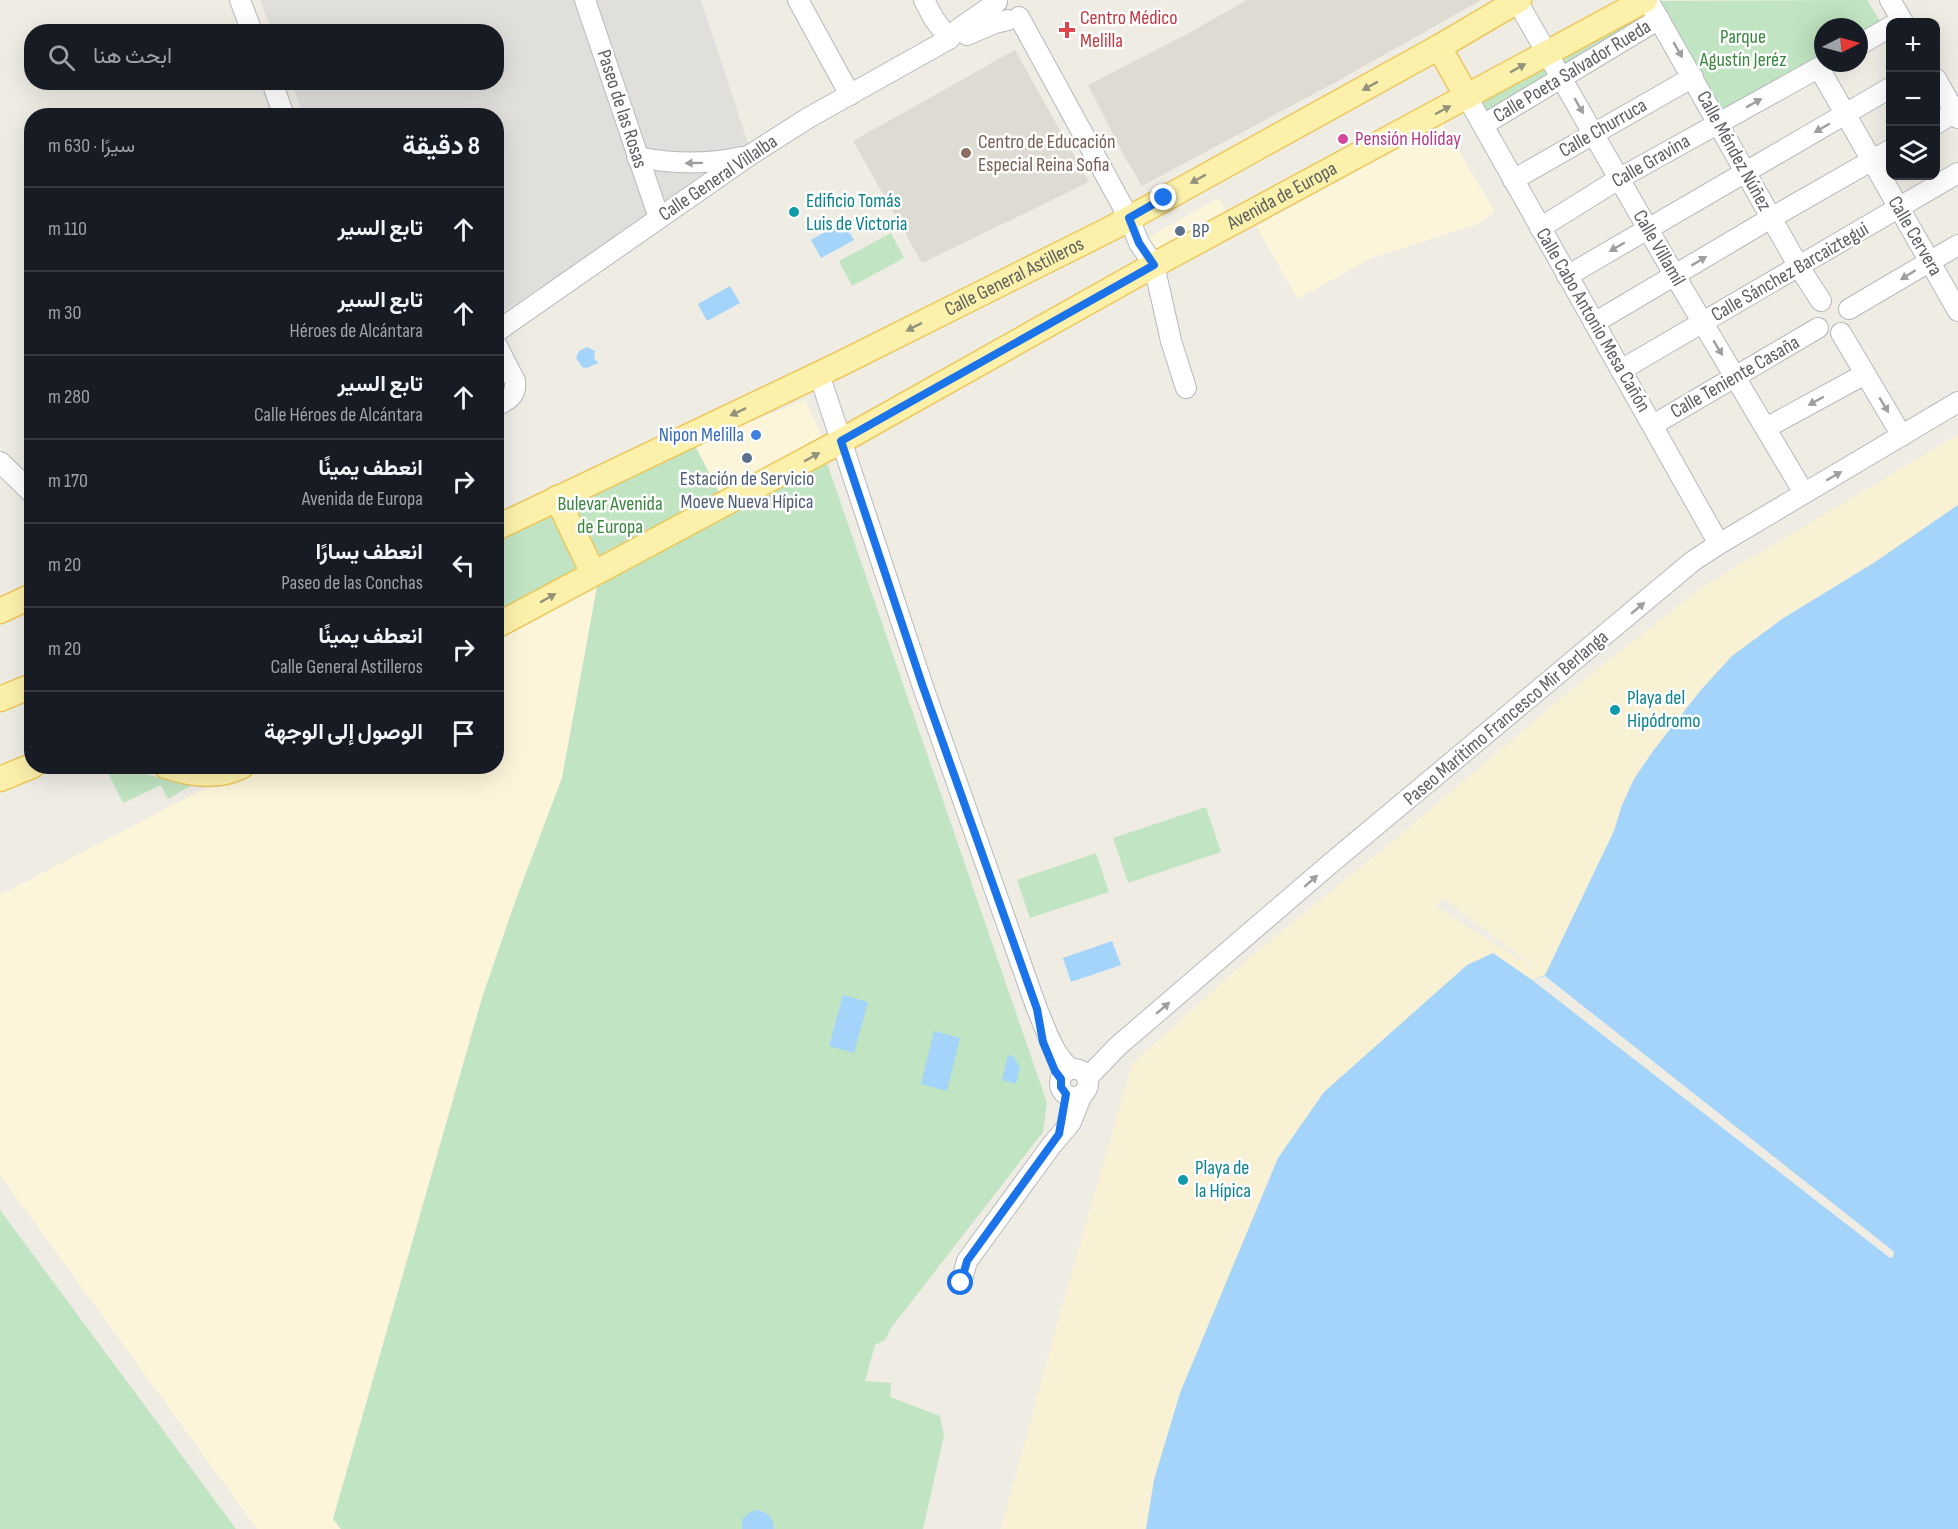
<!DOCTYPE html>
<html lang="ar">
<head>
<meta charset="utf-8">
<style>
	body { margin:0; font-family:"Sofia Sans Condensed",Vazirmatn,sans-serif; background:#242831; color:#f1f3f6; direction:rtl }
	.controls { position:absolute; right:18px; top:18px; display:grid; overflow:hidden; border-radius:12px; box-shadow:0 6px 24px #0002 }
	.controls button { width:54px; height:54px; display:grid; place-items:center; padding:0; border:0; border-bottom:2px solid #363941; background:#171b24; color:#f1f3f6; font:30px sans-serif }
	.compass { position:absolute; left:1814px; top:18px; width:54px; height:54px; border-radius:50%; background:#171b24; box-shadow:0 6px 24px #0002; rotate:84deg }
	.stop { position:absolute; width:18px; height:18px; margin:-14px; border:4px solid #1a73e8; border-radius:50%; background:#fff }
	.stop.end { background:#1a73e8; border-color:#fff; box-shadow:0 2px 6px #0008 }
	.list { margin:0; padding:0; list-style:none }
	h2 { display:flex; justify-content:space-between; align-items:center; height:78px; margin:0; padding:0 24px; font-size:26px }
	h2 small { font-size:20px; font-weight:400; color:#9ea1a6 }
	.list li { display:grid; grid-template-columns:39px 1fr auto; gap:18px; align-items:center; box-sizing:border-box; height:84px; padding:0 24px; border-top:2px solid #363941 }
	.list b { display:block; font-size:22px; white-space:nowrap }
	.list p { margin:0; font-size:20px; white-space:nowrap; color:#9ea1a6 }
	.list em { font-size:20px; font-style:normal; color:#9ea1a6 }
	.icon { flex:none; width:33px; height:33px; fill:none; stroke:currentColor; stroke-width:2; stroke-linecap:round; stroke-linejoin:round }
	.map { position:relative; flex:none; width:1958px; height:1529px; overflow:hidden; direction:ltr }
	.search { position:absolute; background:#171b24; box-shadow:0 6px 24px #0002; left:24px; top:24px; width:480px; height:66px; display:flex; align-items:center; gap:15px; box-sizing:border-box; padding:0 21px; border-radius:24px; color:#9ea1a6; font-size:22px }
	.panel { position:absolute; background:#171b24; box-shadow:0 6px 24px #0002; left:24px; top:108px; width:480px; height:666px; border-radius:24px; direction:rtl }
	.map>svg:first-child { display:block }
</style>
</head>
<body>
<div class="map">
<svg width="1958" height="1529" viewBox="0 0 1958 1529">
	<rect width="100%" height="100%" fill="#eeece3"/>
	<!-- commercial -->
	<g fill="#fcf5da">
		<path d="M1443 124 1495 212 1478 224 1369 259 1298 299 1256 226Z"/>
		<path d="M1218 198 1229 215 1155 256 1146 239Z"/>
		<path d="M805 400 824 441 722 498 694 444Z"/>
		<path d="M592 586 597 587 562 778 515 902 482 998 333 1519 341 1529H257L0 1175V895L246 767 496 766 497 635Z"/>
	</g>
	<!-- industrial -->
	<path fill="#e1dfdb" d="M260 0H701L750 150 497 316 496 116 304 115 291 83 496 82V32L272 31Z"/>
	<!-- education -->
	<g fill="#dddbd2">
		<path d="M1247 0H1481L1334 83 1142 186 1121 150 1088 85 1189 33Z"/>
		<path d="M1015 50 1089 182 922 263 853 141Z"/>
	</g>
	<!-- green -->
	<g fill="#c1e4c2">
		<path d="M1867 0 1880 21 1859 34V27H1823V56L1726 115 1659 1Z"/>
		<path d="M1641 12 1646 21 1563 68 1557 58Z"/>
		<path d="M1545 64 1552 75 1483 115 1477 103Z"/>
		<path d="M891 233 904 258 852 286 839 261Z"/>
		<path d="M694 444 722 498 596 561 565 499Z"/>
		<path d="M827 463 1047 1103 1043 1132 891 1328 885 1340 875 1345 865 1381 891 1383 890 1397 940 1416 944 1435 923 1529H341L333 1519 482 998 515 902 562 778 597 587 755 498 803 472Z"/>
		<path d="M551 508 580 570 497 615V534Z"/>
		<path d="M111 766 114 767 192 785 168 799 161 785 123 803 106 769Z"/>
		<path d="M1206 807 1221 852 1128 883 1113 838Z"/>
		<path d="M1096 853 1109 892 1030 918 1017 880Z"/>
		<path d="M0 1210 236 1529H0Z"/>
	</g>
	<!-- sand -->
	<path fill="#f9f1d3" fill-rule="evenodd" d="M1958 435V505L1875 562 1782 619 1732 656 1700 691 1653 751 1634 779 1622 805 1614 830 1545 975 1532 980 1493 954 1324 1092 1278 1158 1180 1393 1154 1480 1146 1529H1001L1055 1331 1132 1064 1250 957 1392 842 1567 693 1704 586ZM1443 898 1537 969V970L1436 907Z"/>
	<!-- water -->
	<g fill="#a5d4fb">
		<path d="M843 222 854 240 821 258 811 240Z"/>
		<path d="M730 286 740 303 707 321 698 304Z"/>
		<path d="M587 347 595 351 594 358 598 363 587 368 582 367 576 358 579 351Z"/>
		<path d="M1958 505V1529H1146L1154 1480 1180 1393 1278 1158 1324 1092 1467 965 1493 953 1532 980 1545 975 1614 831 1622 805 1634 779 1653 751 1700 691 1732 656 1782 619 1875 562Z"/>
		<path d="M1112 941 1121 965 1071 982 1063 958Z"/>
		<path d="M843 995 868 1002 854 1053 829 1046Z"/>
		<path d="M934 1031 960 1038 947 1091 921 1084Z"/>
		<path d="M1008 1055 1014 1057 1020 1068 1016 1084 1002 1080Z"/>
		<path d="M757 1510C768 1512 773 1518 774 1529H742V1519L749 1513Z"/>
	</g>
	<!-- pier -->
	<path fill="#eeece3" d="M1545 976 1892 1250 1894 1252 1893 1257 1890 1258 1532 980Z"/>
	<g fill="none" stroke-linecap="round" stroke-linejoin="round">
		<defs>
			<g id="minor">
				<path d="M240 0 252 32"/>
				<path d="M585 0 659 218"/>
				<path d="M798 0 850 95"/>
				<path d="M924 0 934 19 949 39"/>
				<path d="M1648 0 1799 267 1821 301"/>
				<path d="M1890 0 1903 22"/>
				<path d="M1517 1 1675 276 1804 493"/>
				<path d="M1019 17 1129 218 1139 243 1154 265 1171 341 1186 388"/>
				<path d="M967 35 995 23 1008 20"/>
				<path d="M1859 45 1890 27"/>
				<path d="M1819 68 1958 311"/>
				<path d="M1936 79 1958 118"/>
				<path d="M272 82 284 116"/>
				<path d="M1467 97 1719 544"/>
				<path d="M1936 124 1955 112"/>
				<path id="s1" d="M1483 125 1659 19"/>
				<path d="M637 157C673 164 706 165 742 157"/>
				<path d="M1513 180 1693 77"/>
				<path d="M1540 228 1620 178 1827 63"/>
				<path d="M1567 276 1890 88"/>
				<path d="M1849 309 1958 245"/>
				<path d="M1594 323 1771 218 1890 150"/>
				<path d="M496 332 750 155 808 118 949 39 957 30 997 2"/>
				<path d="M1841 333 1902 436"/>
				<path d="M496 344 515 381C517 396 508 400 496 406"/>
				<path d="M1621 370 1958 173"/>
				<path d="M819 374 922 684 1037 1009C1045 1027 1054 1058 1072 1069"/>
				<path d="M1653 425 1818 328"/>
				<path d="M1766 428 1865 374"/>
				<path d="M0 462 32 493"/>
				<circle cx="1074" cy="1083" r="14"/>
				<path d="M1087 1078 1118 1046 1331 863 1693 561 1719 544 1958 402"/>
				<path d="M961 1283 967 1261 1051 1146 1071 1122 1082 1094"/>
			</g>
			<g id="major">
				<path d="M1439 47 1467 97"/>
				<path d="M557 498 593 573"/>
				<path id="s2" d="M496 528 838 365 1112 228 1439 47 1519 0"/>
				<path d="M0 611 32 596"/>
				<path id="s3" d="M496 626 841 441 1154 265 1645 0"/>
				<path d="M0 699 32 686"/>
				<path d="M166 766C190 774 219 778 242 766"/>
				<path d="M0 779 32 766"/>
			</g>
		</defs>
		<!-- minor casing -->
		<use href="#minor" stroke="#b6b9bd" stroke-width="22"/>
		<!-- major casing -->
		<use href="#major" stroke="#ecc85e" stroke-width="27"/>
		<!-- minor -->
		<use href="#minor" stroke="#fff" stroke-width="20"/>
		<!-- major -->
		<use href="#major" stroke="#fcf1aa" stroke-width="24"/>
	</g>
	<!-- one-way arrows -->
	<defs><path id="oneway-solid" d="M-6-.8H1V-3.2L6.5 0L1 3.2V.8H-6Z" transform="scale(1.5)"/></defs>
	<g fill="#9d9fa1">
		<use href="#oneway-solid" transform="translate(1678 50) rotate(60)"/>
		<use href="#oneway-solid" transform="translate(1754 103) rotate(-29)"/>
		<use href="#oneway-solid" transform="translate(1579 106) rotate(60)"/>
		<use href="#oneway-solid" transform="translate(1822 128) rotate(150)"/>
		<use href="#oneway-solid" transform="translate(694 163) rotate(179)"/>
		<use href="#oneway-solid" transform="translate(1617 247) rotate(150)"/>
		<use href="#oneway-solid" transform="translate(1699 261) rotate(-31)"/>
		<use href="#oneway-solid" transform="translate(1908 275) rotate(148)"/>
		<use href="#oneway-solid" transform="translate(1718 348) rotate(59)"/>
		<use href="#oneway-solid" transform="translate(1816 401) rotate(151)"/>
		<use href="#oneway-solid" transform="translate(1884 405) rotate(59)"/>
		<use href="#oneway-solid" transform="translate(1834 476) rotate(-30)"/>
		<use href="#oneway-solid" transform="translate(1638 608) rotate(-40)"/>
		<use href="#oneway-solid" transform="translate(1311 881) rotate(-41)"/>
		<use href="#oneway-solid" transform="translate(1163 1008) rotate(-41)"/>
	</g>
	<g fill="#93927c">
		<use href="#oneway-solid" transform="translate(1518 68) rotate(-29)"/>
		<use href="#oneway-solid" transform="translate(1370 86) rotate(151)"/>
		<use href="#oneway-solid" transform="translate(1443 110) rotate(-28)"/>
		<use href="#oneway-solid" transform="translate(1198 179) rotate(151)"/>
		<use href="#oneway-solid" transform="translate(914 327) rotate(153)"/>
		<use href="#oneway-solid" transform="translate(738 412) rotate(155)"/>
		<use href="#oneway-solid" transform="translate(812 457) rotate(-29)"/>
		<use href="#oneway-solid" transform="translate(548 598) rotate(-29)"/>
	</g>
	<g fill="none" stroke-linecap="round" stroke-linejoin="round">
		<!-- route -->
		<path stroke="#1a73e8" stroke-width="8" d="M961 1283 967 1261 1059 1134 1066 1094 1061 1087V1079L1055 1071 1043 1042 1037 1009 922 684 841 441 1154 265 1139 243 1129 218 1164 198"/>
	</g>
	<!-- markers -->
	<path fill="#e0444e" stroke="#fff" stroke-width="2" d="M1064 21h6v6h6v6h-6v6h-6v-6h-6v-6h6z"/>
	<circle fill="#d1479c" stroke="#fff" stroke-width="2" cx="1343" cy="139" r="6"/>
	<circle fill="#8d6e63" stroke="#fff" stroke-width="2" cx="966" cy="153" r="6"/>
	<g fill="#0f9aa8" stroke="#fff" stroke-width="2">
		<circle cx="794" cy="212" r="6"/>
		<circle cx="1615" cy="710" r="6"/>
		<circle cx="1183" cy="1180" r="6"/>
	</g>
	<g fill="#5c6f8a" stroke="#fff" stroke-width="2">
		<circle cx="1180" cy="231" r="6"/>
		<circle cx="747" cy="458" r="6"/>
	</g>
	<circle fill="#3f7fe0" stroke="#fff" stroke-width="2" cx="756" cy="435" r="6"/>
	<g text-anchor="middle" dominant-baseline="central" stroke-width="5" stroke-linejoin="round" paint-order="stroke">
		<!-- health labels -->
		<g font-size="20" fill="#be3a42" stroke="#fff" text-anchor="start">
			<text x="1080" y="18">Centro Médico<tspan x="1080" dy="23">Melilla</tspan></text>
		</g>
		<!-- park labels -->
		<g font-size="20" fill="#39853e" stroke="#fff">
			<text x="1743" y="37">Parque<tspan x="1743" dy="23">Agustín Jeréz</tspan></text>
			<text x="610" y="504">Bulevar Avenida<tspan x="610" dy="23">de Europa</tspan></text>
		</g>
		<!-- street labels -->
		<g font-size="20" fill="#5b5f63" stroke="#fff">
			<text stroke="none"><textPath href="#s1" startOffset="104">Calle Poeta Salvador Rueda</textPath></text>
			<text transform="translate(622 109) rotate(72)">Paseo de las Rosas</text>
			<text transform="translate(1603 128) rotate(-30)">Calle Churruca</text>
			<text transform="translate(1734 151) rotate(61)">Calle Méndez Núñez</text>
			<text transform="translate(1651 161) rotate(-30)">Calle Gravina</text>
			<text transform="translate(718 178) rotate(-34)">Calle General Villalba</text>
			<text stroke="none"><textPath href="#s3" startOffset="896">Avenida de Europa</textPath></text>
			<text transform="translate(1915 236) rotate(60)">Calle Cervera</text>
			<text transform="translate(1659 248) rotate(60)">Calle Villamíl</text>
			<text transform="translate(1790 272) rotate(-30)">Calle Sánchez Barcaiztegui</text>
			<text stroke="none"><textPath href="#s2" startOffset="576">Calle General Astilleros</textPath></text>
			<text transform="translate(1593 320) rotate(60)">Calle Cabo Antonio Mesa Cañón</text>
			<text transform="translate(1735 377) rotate(-30)">Calle Teniente Casaña</text>
			<text transform="translate(1506 718) rotate(-40)">Paseo Marítimo Francesco Mir Berlanga</text>
		</g>
		<!-- hotel labels -->
		<g font-size="20" fill="#b23c85" stroke="#fff" text-anchor="start">
			<text x="1355" y="139">Pensión Holiday</text>
		</g>
		<!-- education labels -->
		<g font-size="20" fill="#785e54" stroke="#fff" text-anchor="start">
			<text x="978" y="142">Centro de Educación<tspan x="978" dy="23">Especial Reina Sofia</tspan></text>
		</g>
		<!-- culture labels -->
		<g font-size="20" fill="#0d838f" stroke="#fff" text-anchor="start">
			<text x="806" y="201">Edificio Tomás<tspan x="806" dy="23">Luis de Victoria</tspan></text>
			<text x="1627" y="698">Playa del<tspan x="1627" dy="23">Hipódromo</tspan></text>
			<text x="1195" y="1168">Playa de<tspan x="1195" dy="23">la Hípica</tspan></text>
		</g>
		<!-- service labels -->
		<g font-size="20" fill="#4e5e75" stroke="#fff" text-anchor="start">
			<text x="1192" y="231">BP</text>
			<text x="747" y="479" text-anchor="middle">Estación de Servicio<tspan x="747" dy="23">Moeve Nueva Hípica</tspan></text>
		</g>
		<!-- shop labels -->
		<g font-size="20" fill="#366cbe" stroke="#fff" text-anchor="end">
			<text x="744" y="435">Nipon Melilla</text>
		</g>
	</g>
</svg>
<div class="controls">
<button>+</button>
<button>−</button>
<button><svg class="icon" aria-label="layers" viewBox="0 0 24 24"><path d="M12 4l9 5-9 5-9-5zM3 14l9 5 9-5"/></svg></button>
</div>
<svg class="compass" viewBox="-18 -18 36 36"><path d="M0-13l5 13h-10z" fill="#e53935"/><path d="M0 13l5-13h-10z" fill="#9ea1a6"/></svg>
<div class="stop" style="left:961px;top:1283px"></div>
<div class="stop end" style="left:1164px;top:198px"></div>
<div class="search"><svg class="icon" aria-label="search" viewBox="0 0 24 24"><circle cx="10" cy="10" r="6"/><path d="M15 15l6 6"/></svg>ابحث هنا</div>
<section class="panel">
<h2>8 دقيقة<small>سيرًا · 630 m</small></h2>
<ul class="list">
<li><svg class="icon" aria-label="ahead" viewBox="0 0 24 24"><path d="M12 20V5M6 11l6-6 6 6"/></svg><div><b>تابع السير</b></div><em>110 m</em></li>
<li><svg class="icon" aria-label="ahead" viewBox="0 0 24 24"><path d="M12 20V5M6 11l6-6 6 6"/></svg><div><b>تابع السير</b><p>Héroes de Alcántara</p></div><em>30 m</em></li>
<li><svg class="icon" aria-label="ahead" viewBox="0 0 24 24"><path d="M12 20V5M6 11l6-6 6 6"/></svg><div><b>تابع السير</b><p>Calle Héroes de Alcántara</p></div><em>280 m</em></li>
<li><svg class="icon" aria-label="right" viewBox="0 0 24 24"><path d="M7 20v-9h11M14 6l5 5-5 5"/></svg><div><b>انعطف يمينًا</b><p>Avenida de Europa</p></div><em>170 m</em></li>
<li><svg class="icon" aria-label="left" viewBox="0 0 24 24"><path d="M17 20v-9H6M10 6l-5 5 5 5"/></svg><div><b>انعطف يسارًا</b><p>Paseo de las Conchas</p></div><em>20 m</em></li>
<li><svg class="icon" aria-label="right" viewBox="0 0 24 24"><path d="M7 20v-9h11M14 6l5 5-5 5"/></svg><div><b>انعطف يمينًا</b><p>Calle General Astilleros</p></div><em>20 m</em></li>
<li><svg class="icon" aria-label="arrive" viewBox="0 0 24 24"><path d="M6 21V4h12l-3 4 3 4H6"/></svg><div><b>الوصول إلى الوجهة</b></div></li>
</ul>
</section>
</div>
</body>
</html>
